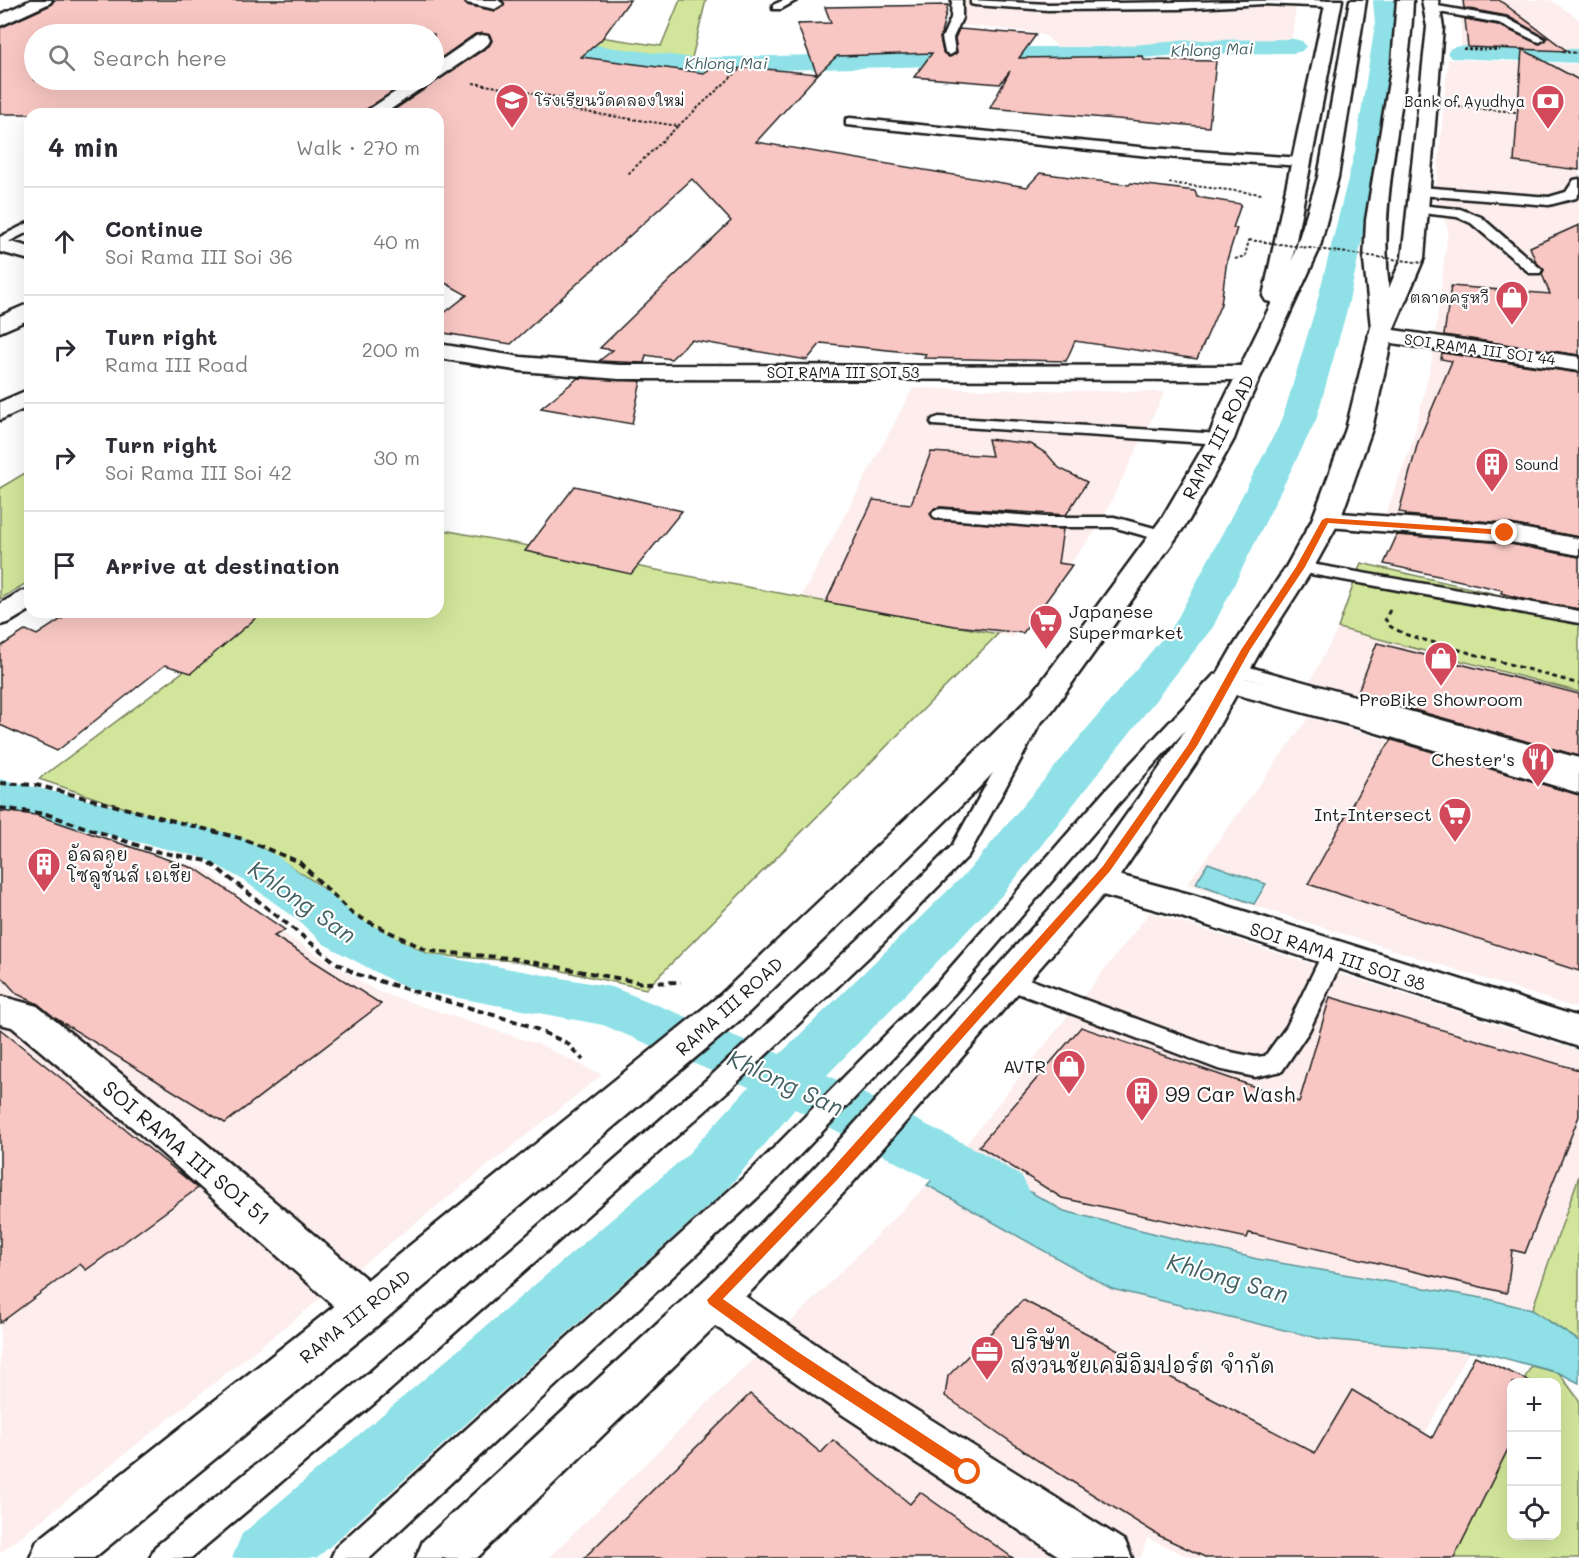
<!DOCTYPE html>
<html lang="en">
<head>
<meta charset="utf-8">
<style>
	body { margin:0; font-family:Mali,"Playpen Sans Thai",sans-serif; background:#f7f7f7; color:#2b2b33 }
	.controls { position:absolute; right:18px; bottom:18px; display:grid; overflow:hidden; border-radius:12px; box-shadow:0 6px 24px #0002 }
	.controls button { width:54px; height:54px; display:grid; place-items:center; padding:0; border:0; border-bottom:2px solid #e1e1e2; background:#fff; color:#2b2b33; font:30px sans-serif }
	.stop { position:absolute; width:18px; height:18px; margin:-14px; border:4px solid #ea580c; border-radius:50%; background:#fff }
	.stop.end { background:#ea580c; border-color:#fff; box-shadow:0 2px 6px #0008 }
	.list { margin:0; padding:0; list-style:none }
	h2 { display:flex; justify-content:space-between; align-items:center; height:78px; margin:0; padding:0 24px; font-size:26px }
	h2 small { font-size:20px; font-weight:400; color:#7c7c81 }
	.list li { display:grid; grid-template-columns:39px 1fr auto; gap:18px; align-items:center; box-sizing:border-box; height:108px; padding:0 24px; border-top:2px solid #e1e1e2 }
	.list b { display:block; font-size:22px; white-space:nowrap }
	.list p { margin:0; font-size:20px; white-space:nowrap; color:#7c7c81 }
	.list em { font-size:20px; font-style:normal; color:#7c7c81 }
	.icon { flex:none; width:33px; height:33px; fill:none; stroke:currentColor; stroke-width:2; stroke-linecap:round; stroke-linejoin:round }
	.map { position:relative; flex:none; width:1579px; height:1558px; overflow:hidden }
	.search { position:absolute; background:#fff; box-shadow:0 6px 24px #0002; left:24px; top:24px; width:420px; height:66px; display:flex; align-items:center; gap:15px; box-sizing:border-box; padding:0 21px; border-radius:33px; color:#7c7c81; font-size:22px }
	.panel { position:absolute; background:#fff; box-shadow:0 6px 24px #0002; left:24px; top:108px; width:420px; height:510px; border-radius:18px }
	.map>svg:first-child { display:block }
</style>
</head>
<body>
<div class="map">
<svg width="1579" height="1558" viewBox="0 0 1579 1558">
	<rect width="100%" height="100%" fill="#fff"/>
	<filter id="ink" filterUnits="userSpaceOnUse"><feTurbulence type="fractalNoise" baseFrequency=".0167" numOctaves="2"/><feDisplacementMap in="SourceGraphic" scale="12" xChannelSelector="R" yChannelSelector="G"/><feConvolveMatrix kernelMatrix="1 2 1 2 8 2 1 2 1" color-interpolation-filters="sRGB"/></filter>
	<g filter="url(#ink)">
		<!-- built -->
		<g fill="#fdeeed">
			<path d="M964 0H1297L1291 44 1180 45 1121 52H1062L1046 36 1032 32 962 25Z"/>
			<path d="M1461 0H1551L1579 19V52L1461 47Z"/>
			<path d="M1448 59 1579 64V532L1384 518 1412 443 1432 360 1448 229 1435 199Z"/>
			<path d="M913 388 1165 392 1098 528 1013 637 801 597Z"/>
			<path d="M1338 628 1579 692V775L1303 695Z"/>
			<path d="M1309 717 1579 796V1009L1187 884Z"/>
			<path d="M0 811 40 815 157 856 204 868 286 935 376 991 541 1045 602 1075 0 1553Z"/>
			<path d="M1150 912 1579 1051V1176L1532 1310 1488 1299 1257 1259 1064 1211 960 1152Z"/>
			<path d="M927 1185 1112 1289 1322 1339 1469 1352 1358 1558H1191L1147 1538 1141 1558H548L790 1323Z"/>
		</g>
		<!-- green -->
		<g fill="#d1e69a" stroke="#76815b" stroke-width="1.5">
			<path d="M510 0 511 24 661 46 680 0H706L691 62 665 60 475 32Z"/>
			<path d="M30 470V581L0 599V488Z"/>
			<path d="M438 529 998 634 646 989 516 961 430 955 351 917 318 884 260 847 134 811 39 779 263 612H438Z"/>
			<path d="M1361 563 1579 613V692L1338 628Z"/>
			<path d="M1579 1176V1341L1532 1310Z"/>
			<path d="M1531 1366 1559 1373 1579 1400V1558H1440L1511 1406 1512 1536H1556V1382H1523Z"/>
		</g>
		<!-- water -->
		<g fill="#8fe1e7" stroke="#619296" stroke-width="1.5">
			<path d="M1208 863 1266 884 1254 904 1196 883Z"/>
			<path d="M960 1152 1064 1211 1257 1259 1488 1299 1532 1310 1579 1341V1383L1559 1373 1485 1353 1322 1339 1112 1289 927 1185Z"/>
		</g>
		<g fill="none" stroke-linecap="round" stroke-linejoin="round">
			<!-- canal -->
			<g fill="#8fe1e7" fill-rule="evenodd">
				<path d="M1373 0H1395L1397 25 1381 151 1347 310 1316 420 1213 627 1003 894 827 1075 987 1155 1022 1177 1031 1194 1022 1211 1002 1218 982 1211 947 1189 795 1109 726 1190 317 1558H232L242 1534 686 1156 749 1087 603 1025 416 990 398 984 324 944 294 917 243 880 204 858 0 809V779L236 835 277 856 328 893 358 918 427 954 612 987 780 1054 969 870 1175 623 1282 420 1315 310 1355 151 1375 25Z"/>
				<path d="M412 18 462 28 694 58 938 52 995 47H1109L1190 40 1294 39 1302 41 1306 46 1302 51 1294 53 1190 54 1109 61H995L938 66 694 72 462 42 404 30 401 25 404 20Z"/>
				<path d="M1459 46 1579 49V63L1451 58 1447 53 1451 48Z"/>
			</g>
		</g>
		<!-- building -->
		<g fill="#f8c7c3" stroke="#1c1c1c" stroke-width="1.5">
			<path d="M54 0H463L467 5 495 11 504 6 502 0H630L601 40 581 57 704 73 710 69 754 68 817 74 797 24 831 23 825 7 948 5 940 38 943 52 949 57 957 52 955 38 959 29 1036 35 1019 58 1143 56 1144 60 1216 61 1209 127 990 108 1010 71 1000 84 914 77 932 53 837 56 818 74 756 142 1027 187 1040 173 1129 185 1131 183 1195 191 1197 197 1241 204 1233 228H1237L1227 260 1221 304 1197 359 1075 341 1066 361 924 358 926 354 821 343 807 360 691 340 671 359 646 355 644 363 599 361 613 350 600 348 731 221 692 179 511 344 438 332V318L467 295 438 279V114H388L489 46 492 41 490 35 475 34 434 63V34H34V80H410L360 114H0V28L51 5Z"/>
			<path d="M1463 0H1499L1567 51 1468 47 1465 19 1498 25 1539 44 1547 38 1507 16 1464 8Z"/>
			<path d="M1522 49 1579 80V170L1514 162Z"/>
			<path d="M1579 225V355L1444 335 1451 286 1550 294 1542 274 1544 270 1536 262 1530 247Z"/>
			<path d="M1442 353 1579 373V537L1505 523 1405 515 1406 513 1399 512 1418 442 1452 361 1441 359Z"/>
			<path d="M578 378 641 381 632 424 541 408Z"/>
			<path d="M988 439 1031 444 1047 454 1059 468 1087 482 1066 515 941 507 935 508 930 513 935 520 1063 529 1058 563 1072 565 1023 633 955 626 826 602 873 500 911 504 931 452 992 456Z"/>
			<path d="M575 486 682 511 631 574 525 551Z"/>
			<path d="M1397 535 1505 543 1579 557V609L1523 599 1501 593 1502 590 1384 564Z"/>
			<path d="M72 612H263L191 673 165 665 57 751 0 725V647L26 630 37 635Z"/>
			<path d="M1377 643 1579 694V756L1357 694Z"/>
			<path d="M1392 740 1579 795V971L1308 884 1375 763Z"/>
			<path d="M0 811 36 815 196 869 285 930 274 936 381 1004 225 1123 55 1018 38 1004 17 994 0 975Z"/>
			<path d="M1330 997 1579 1070V1116L1525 1253 1512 1250 1507 1293 1249 1233 1247 1238 1062 1198 979 1146 1081 1027 1299 1102Z"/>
			<path d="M0 1029 198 1188 86 1270 80 1264 0 1323Z"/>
			<path d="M1023 1300 1315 1453 1352 1390 1432 1438 1475 1356 1534 1383H1512V1441L1454 1558H1207L1160 1536 1037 1460 945 1396 948 1376Z"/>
			<path d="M750 1394 821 1453 833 1440 910 1504 920 1492 1013 1558H584Z"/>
		</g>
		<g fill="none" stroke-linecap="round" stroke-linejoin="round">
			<defs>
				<g id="lane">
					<path d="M784 0H797L781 9H773V5Z"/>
					<path d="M952 0H962V18L953 38 955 52 950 55 945 52 942 38 951 18Z"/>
					<path d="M971 0 1048 4 1312 0 1333 1 1338 4 1333 7 1263 4 1179 9 1048 10 975 5 971 4Z"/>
					<path d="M1432 5 1506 18 1545 39 1540 42 1536 41 1499 23 1428 10V6Z"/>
					<path d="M850 118 1149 148 1303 158 1309 162 1303 166 1149 156 846 125V119Z"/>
					<path d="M1579 179V193L1576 198 1549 205 1420 195 1414 191 1420 187 1549 197 1566 192 1574 180Z"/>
					<path d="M1418 205 1460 209 1481 217 1542 270 1540 273H1530L1471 223 1457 217 1413 212 1411 209Z"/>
					<path d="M30 222V231L0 246V237Z"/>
					<path d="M939 417 1221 434 1229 439 1221 444 933 425 931 422 933 419Z"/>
					<path d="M941 509 1045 517H1114L1169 532 1172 536 1169 540 1163 541 1113 527H1045L935 518 932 514 935 510Z"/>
					<path d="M1300 562 1579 611V623L1294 571 1291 567 1294 563Z"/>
					<path d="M1235 663 1579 758V772L1228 673 1225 669 1228 665Z"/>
					<path d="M1221 673 1228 675 1231 679 1228 683 1120 802 954 994 771 1185 370 1558H331L336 1547 753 1169 938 982 1104 792 1214 675Z"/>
					<path d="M1030 718 1037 719 1040 724 968 856 876 950 730 1089 390 1390 191 1558H150L155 1547 370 1372 712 1075 860 938 952 846 1020 724 1023 719Z"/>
					<path d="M1333 945 1341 948 1345 954 1309 1031 1282 1071 1255 1077 1218 1069 999 986 995 980 999 974 1007 971 1221 1050 1255 1057 1265 1056 1287 1026 1325 948Z"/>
				</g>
				<g id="street">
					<path d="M31 0H52L50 3 0 26V15Z"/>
					<path d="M465 0H498L503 4 495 9 467 3Z"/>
					<path d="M482 35 488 36 490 40 488 44 440 77 434 78V65L476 36Z"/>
					<path d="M413 80H433L384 114H362Z"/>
					<path d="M30 303V319L0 332V316Z"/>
					<path d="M1380 328 1579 357V371L1372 340 1368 335 1372 330Z"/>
					<path d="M30 389V406L0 420V402Z"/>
					<path d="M1326 512 1505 525 1579 539V555L1505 541 1316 526 1312 520 1316 514Z"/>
					<path d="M30 589V610L10 622 0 625V604L20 592Z"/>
					<path d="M1227 673 1379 713 1579 771V793L1357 727 1216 689 1212 682 1216 675Z"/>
					<path d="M1096 869 1193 895 1579 1017V1047L1172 914 1084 890 1078 881 1084 872Z"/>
					<path d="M0 996 37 1006 167 1111 383 1293 389 1307 383 1321 367 1327 351 1321 139 1133 12 1027 0 1024Z"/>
					<path d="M714 1280 730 1286 876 1385 1125 1541 1132 1558H1062L843 1415 698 1314 692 1300 698 1286Z"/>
				</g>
				<g id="secondary">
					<path d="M0 239 30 247V260L0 252Z"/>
					<path d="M438 344 521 357 619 365 1250 366 1259 368 1262 373 1259 378 1250 380 619 379 521 371 438 358Z"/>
				</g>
				<g id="primary">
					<path d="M1326 0H1342L1292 261 1318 177 1350 0H1366L1338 177 1319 250 1244 412 1234 439 1189 520 1052 711 970 797 746 1015 383 1321 94 1558H30L37 1541 351 1293 720 995 946 781 1030 697 1162 518 1208 439 1218 412 1272 302 1266 301 1263 296Z"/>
					<path d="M1397 0H1413C1410 96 1377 191 1389 288L1402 258 1427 27 1422 0H1438L1443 27 1424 258 1394 328 1372 429 1340 520 1314 567 1261 650 1208 745 1119 877 848 1188 753 1289 477 1558H416L423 1541 723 1263 818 1164 1095 859 1178 742 1231 650 1286 567 1312 520 1346 429 1371 327 1364 261 1366 220 1392 63Z"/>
				</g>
			</defs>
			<!-- lane casing -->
			<use href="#lane" stroke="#1c1c1c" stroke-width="5"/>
			<!-- street casing -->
			<use href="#street" stroke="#1c1c1c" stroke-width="5"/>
			<!-- secondary casing -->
			<use href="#secondary" stroke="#1c1c1c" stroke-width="5"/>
			<!-- primary casing -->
			<use href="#primary" stroke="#1c1c1c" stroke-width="5"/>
			<!-- path-far2 -->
			<g stroke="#1c1c1c" stroke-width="2" stroke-dasharray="3 2" stroke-linecap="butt">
				<path d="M1463 49 1500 50"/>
				<path d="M1562 52 1579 53"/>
				<path d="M339 80 365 85"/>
				<path d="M473 83 574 100 565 109 678 126 628 174"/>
				<path d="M1458 107 1517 112"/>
				<path d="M678 126 740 69"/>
				<path d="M1169 183 1262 194"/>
				<path d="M1235 259 1245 256 1249 240"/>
			</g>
			<!-- path-far1 -->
			<path stroke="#1c1c1c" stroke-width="3" stroke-dasharray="5 4" stroke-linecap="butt" d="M1390 610 1385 619 1391 627 1407 635 1579 684"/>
			<!-- path -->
			<g stroke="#1c1c1c" stroke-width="4" stroke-dasharray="7 4.5" stroke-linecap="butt">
				<path d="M0 783 36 785 243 839 299 862 353 914 428 951 509 958 643 983 681 982"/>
				<path d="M0 808 46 814 154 851 208 861 335 962 356 974 527 1025 567 1043 583 1060"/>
			</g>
			<!-- lane -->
			<use href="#lane" fill="#fff" fill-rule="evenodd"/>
			<!-- street -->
			<use href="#street" fill="#fff" fill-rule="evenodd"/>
			<!-- secondary -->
			<use href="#secondary" fill="#fff" fill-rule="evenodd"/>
			<!-- primary -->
			<use href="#primary" fill="#fff" fill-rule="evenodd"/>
			<!-- path-bridge -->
			<path stroke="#1c1c1c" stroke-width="2" stroke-dasharray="3 2" stroke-linecap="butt" d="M1249 240 1423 263"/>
		</g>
	</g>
	<!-- route -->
	<path fill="#ea580c" d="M1326 518 1505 530 1509 533 1505 535 1328 523 1305 567 1250 650 1197 746 1110 871 837 1180 723 1299 798 1352 973 1467 975 1472 973 1477 968 1479 788 1361 709 1304 707 1300 829 1172 1103 866 1188 745 1241 650 1296 567 1322 520Z"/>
	<!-- icons -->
	<defs>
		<symbol id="school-pin" viewBox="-11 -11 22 30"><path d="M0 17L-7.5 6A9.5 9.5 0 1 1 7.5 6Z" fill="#d1495b" stroke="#fff"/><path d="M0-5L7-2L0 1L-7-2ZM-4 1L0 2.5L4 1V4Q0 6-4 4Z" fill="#fff"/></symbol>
		<symbol id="bank-pin" viewBox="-11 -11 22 30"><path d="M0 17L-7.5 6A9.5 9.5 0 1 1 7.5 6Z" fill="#d1495b" stroke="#fff"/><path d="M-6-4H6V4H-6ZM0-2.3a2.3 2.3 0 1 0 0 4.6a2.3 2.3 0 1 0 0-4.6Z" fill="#fff"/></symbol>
		<symbol id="shop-pin" viewBox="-11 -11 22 30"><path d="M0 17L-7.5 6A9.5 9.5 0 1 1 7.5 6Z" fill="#d1495b" stroke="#fff"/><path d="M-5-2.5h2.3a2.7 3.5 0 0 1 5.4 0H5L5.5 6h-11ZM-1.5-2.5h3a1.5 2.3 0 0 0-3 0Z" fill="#fff"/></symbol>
		<symbol id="building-pin" viewBox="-11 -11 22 30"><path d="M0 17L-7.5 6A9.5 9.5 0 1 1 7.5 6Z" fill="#d1495b" stroke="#fff"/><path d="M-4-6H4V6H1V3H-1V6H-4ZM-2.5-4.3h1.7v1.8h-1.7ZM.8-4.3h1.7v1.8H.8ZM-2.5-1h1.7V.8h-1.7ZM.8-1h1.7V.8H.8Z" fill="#fff"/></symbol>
		<symbol id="supermarket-pin" viewBox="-11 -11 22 30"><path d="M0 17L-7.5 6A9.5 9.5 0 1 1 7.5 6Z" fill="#d1495b" stroke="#fff"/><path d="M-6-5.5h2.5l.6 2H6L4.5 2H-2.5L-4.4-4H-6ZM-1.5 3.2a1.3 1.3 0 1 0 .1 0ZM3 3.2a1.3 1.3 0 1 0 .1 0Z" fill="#fff"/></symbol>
		<symbol id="restaurant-pin" viewBox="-11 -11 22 30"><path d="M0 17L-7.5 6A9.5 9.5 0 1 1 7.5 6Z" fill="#d1495b" stroke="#fff"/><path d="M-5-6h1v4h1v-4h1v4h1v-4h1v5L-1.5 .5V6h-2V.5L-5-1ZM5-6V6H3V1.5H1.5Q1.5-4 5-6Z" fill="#fff"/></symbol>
		<symbol id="office-pin" viewBox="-11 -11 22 30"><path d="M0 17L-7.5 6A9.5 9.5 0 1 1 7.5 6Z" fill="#d1495b" stroke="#fff"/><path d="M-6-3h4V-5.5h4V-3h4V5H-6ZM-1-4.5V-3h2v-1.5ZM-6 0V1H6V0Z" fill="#fff"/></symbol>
	</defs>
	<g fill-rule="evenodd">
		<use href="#school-pin" x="493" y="81" width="38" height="52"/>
		<use href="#bank-pin" x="1529" y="82" width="38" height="52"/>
		<use href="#shop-pin" x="1493" y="278" width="38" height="52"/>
		<use href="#building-pin" x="1473" y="445" width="38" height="52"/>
		<use href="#supermarket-pin" x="1027" y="602" width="38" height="52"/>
		<use href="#shop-pin" x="1422" y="639" width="38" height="52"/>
		<use href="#restaurant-pin" x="1519" y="740" width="38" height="52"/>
		<use href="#supermarket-pin" x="1436" y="795" width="38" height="52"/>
		<use href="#building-pin" x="25" y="845" width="38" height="52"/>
		<use href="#shop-pin" x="1050" y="1047" width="38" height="52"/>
		<use href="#building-pin" x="1123" y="1074" width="38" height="52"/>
		<use href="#office-pin" x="968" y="1333" width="38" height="52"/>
	</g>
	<g text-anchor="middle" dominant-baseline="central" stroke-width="4.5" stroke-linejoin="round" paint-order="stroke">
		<!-- far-poi labels -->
		<g font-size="15" fill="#1c1c1c" stroke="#fff" text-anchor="start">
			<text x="535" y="100">โรงเรียนวัดคลองใหม่</text>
			<text x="1525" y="101" text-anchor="end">Bank of Ayudhya</text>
			<text x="1489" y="297" text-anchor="end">ตลาดครูหวี</text>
			<text x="1515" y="464">Sound</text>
		</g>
		<!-- far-street labels -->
		<g font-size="15" fill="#1c1c1c" stroke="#fff">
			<text transform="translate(1480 349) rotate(8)">SOI RAMA III SOI 44</text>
			<text x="843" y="372">SOI RAMA III SOI 53</text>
		</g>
		<!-- far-water labels -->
		<g font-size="16" font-style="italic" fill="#446163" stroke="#fff">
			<text transform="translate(1212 49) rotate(-2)">Khlong Mai</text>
			<text x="726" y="62">Khlong Mai</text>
		</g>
		<!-- street labels -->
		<g font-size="18" fill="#1c1c1c" stroke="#fff">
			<text transform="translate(1218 437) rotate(-63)">RAMA III ROAD</text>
			<text transform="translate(1338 956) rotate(18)">SOI RAMA III SOI 38</text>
			<text transform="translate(729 1006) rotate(-42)">RAMA III ROAD</text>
			<text transform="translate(355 1316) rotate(-39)">RAMA III ROAD</text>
		</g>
		<!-- poi labels -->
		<g font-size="18" fill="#1c1c1c" stroke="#fff" text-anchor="end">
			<text x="1069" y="611" text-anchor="start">Japanese<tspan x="1069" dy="21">Supermarket</tspan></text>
			<text x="1441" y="699" text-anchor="middle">ProBike Showroom</text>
			<text x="1515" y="759">Chester's</text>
			<text x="1432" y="814">Int-Intersect</text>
			<text x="67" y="854" text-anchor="start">อัลลอย<tspan x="67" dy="21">โซลูชั่นส์ เอเชีย</tspan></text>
			<text x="1046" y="1066">AVTR</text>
		</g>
		<!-- near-poi labels -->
		<g font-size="21" fill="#1c1c1c" stroke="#fff" text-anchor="start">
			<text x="1165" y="1093">99 Car Wash</text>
			<text x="1010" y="1340">บริษัท<tspan x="1010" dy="24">สงวนชัยเคมีอิมปอร์ต จำกัด</tspan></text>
		</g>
		<!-- near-street labels -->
		<g font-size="21" fill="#1c1c1c" stroke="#fff">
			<text transform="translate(187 1152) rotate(40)">SOI RAMA III SOI 51</text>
		</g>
		<!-- near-water labels -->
		<g font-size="24" font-style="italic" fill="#446163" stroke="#fff">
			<text transform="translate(303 901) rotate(35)">Khlong San</text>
			<text transform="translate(786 1082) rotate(25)">Khlong San</text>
			<text transform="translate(1228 1277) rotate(16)">Khlong San</text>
		</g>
	</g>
</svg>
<div class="controls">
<button>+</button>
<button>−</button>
<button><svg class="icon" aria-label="locate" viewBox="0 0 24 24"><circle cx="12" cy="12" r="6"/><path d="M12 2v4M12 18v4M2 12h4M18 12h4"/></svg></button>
</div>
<div class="stop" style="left:968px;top:1472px"></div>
<div class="stop end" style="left:1505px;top:533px"></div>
<div class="search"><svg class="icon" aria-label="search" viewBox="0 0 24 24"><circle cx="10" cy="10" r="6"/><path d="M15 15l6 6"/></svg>Search here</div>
<section class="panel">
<h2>4 min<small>Walk · 270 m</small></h2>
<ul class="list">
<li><svg class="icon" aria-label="ahead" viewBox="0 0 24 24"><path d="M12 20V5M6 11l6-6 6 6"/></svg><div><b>Continue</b><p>Soi Rama III Soi 36</p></div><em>40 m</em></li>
<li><svg class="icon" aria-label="right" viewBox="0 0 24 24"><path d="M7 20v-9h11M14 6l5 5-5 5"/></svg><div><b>Turn right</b><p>Rama III Road</p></div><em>200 m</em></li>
<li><svg class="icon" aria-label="right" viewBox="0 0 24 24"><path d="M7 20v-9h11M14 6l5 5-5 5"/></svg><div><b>Turn right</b><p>Soi Rama III Soi 42</p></div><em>30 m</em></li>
<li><svg class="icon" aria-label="arrive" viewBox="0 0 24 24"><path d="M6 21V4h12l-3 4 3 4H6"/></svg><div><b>Arrive at destination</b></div></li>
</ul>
</section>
</div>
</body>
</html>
